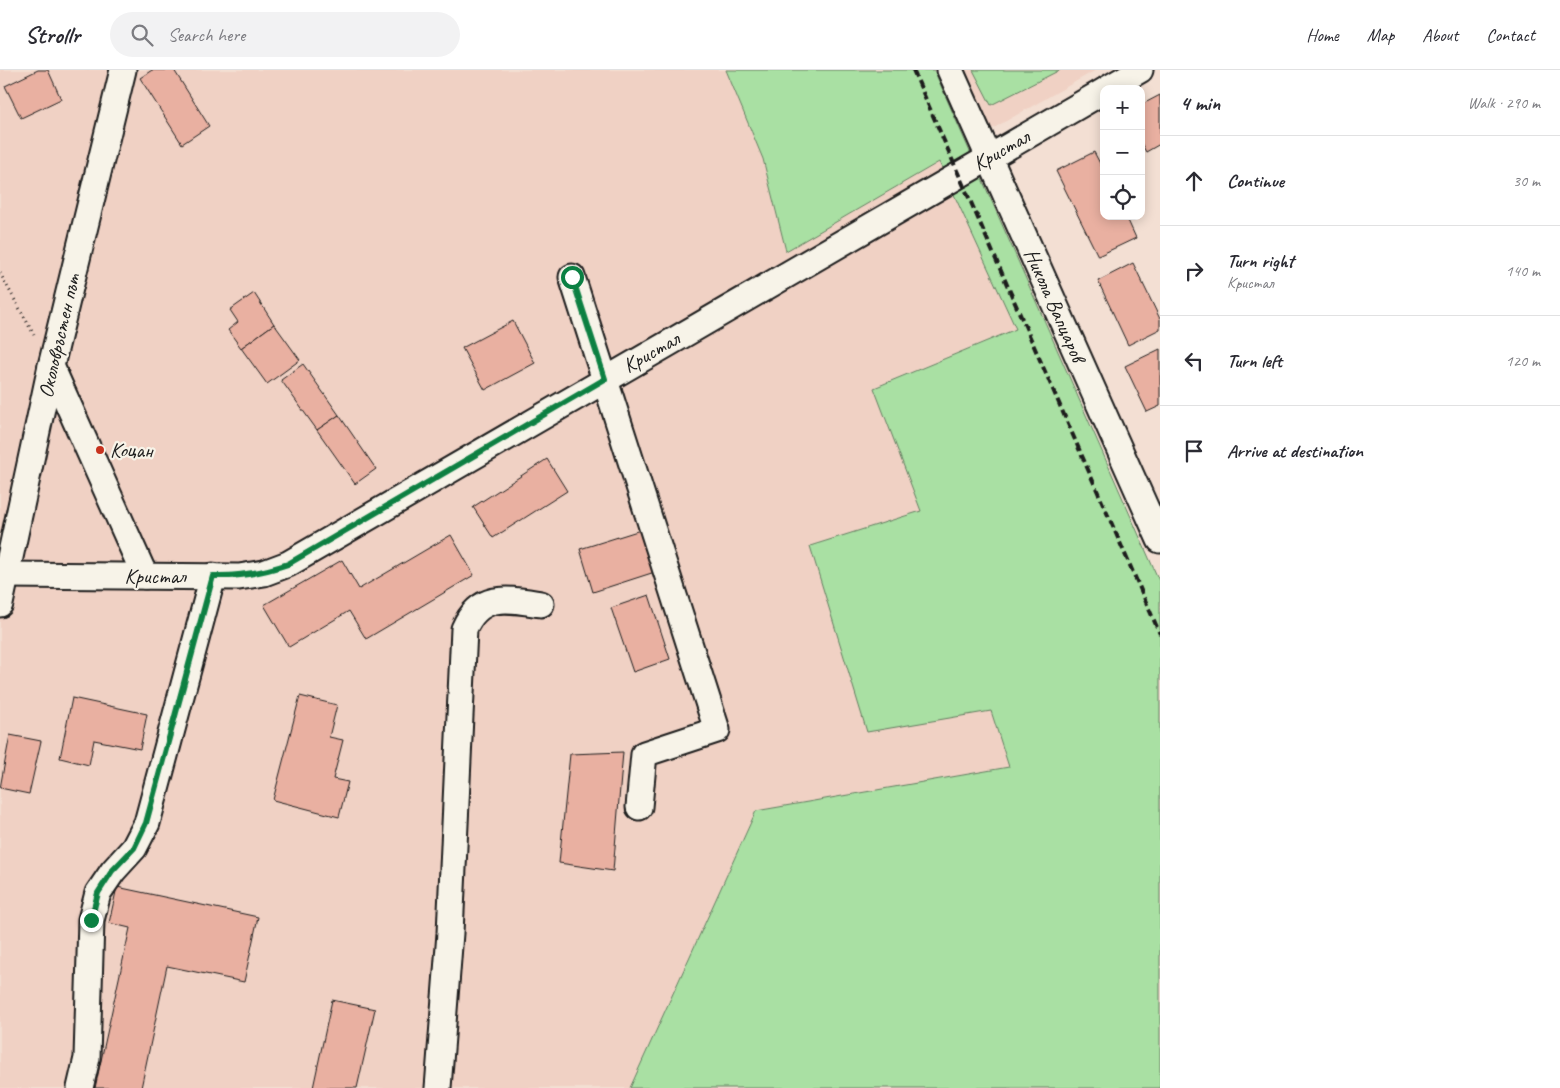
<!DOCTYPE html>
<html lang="en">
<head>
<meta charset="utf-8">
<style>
	body { margin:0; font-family:Caveat,sans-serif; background:#f2f2f3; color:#2b2b33 }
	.controls { position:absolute; right:15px; top:15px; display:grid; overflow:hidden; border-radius:10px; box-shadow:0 2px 12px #0003 }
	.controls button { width:45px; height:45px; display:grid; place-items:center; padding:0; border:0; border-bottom:1px solid #e1e1e2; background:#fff; color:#2b2b33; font:25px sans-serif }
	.stop { position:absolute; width:15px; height:15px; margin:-11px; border:4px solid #0b8043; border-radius:50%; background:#fff }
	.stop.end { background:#0b8043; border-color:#fff; box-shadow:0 1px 5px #0008 }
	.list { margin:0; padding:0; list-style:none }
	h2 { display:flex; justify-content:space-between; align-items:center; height:65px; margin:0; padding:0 20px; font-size:21px }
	h2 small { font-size:16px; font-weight:400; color:#7c7c81 }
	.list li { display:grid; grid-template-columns:32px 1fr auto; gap:15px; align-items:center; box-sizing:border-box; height:90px; padding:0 20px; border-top:1px solid #e1e1e2 }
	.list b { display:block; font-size:19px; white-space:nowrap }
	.list p { margin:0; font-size:16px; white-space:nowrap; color:#7c7c81 }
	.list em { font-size:16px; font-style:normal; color:#7c7c81 }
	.icon { flex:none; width:28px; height:28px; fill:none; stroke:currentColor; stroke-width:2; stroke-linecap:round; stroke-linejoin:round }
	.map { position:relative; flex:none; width:1160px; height:1018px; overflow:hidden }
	header { display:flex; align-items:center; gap:30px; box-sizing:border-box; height:70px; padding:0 25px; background:#fff; border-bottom:1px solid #e1e1e2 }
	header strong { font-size:24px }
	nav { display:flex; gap:28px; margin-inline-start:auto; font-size:18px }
	.search { width:350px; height:45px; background:#f2f2f3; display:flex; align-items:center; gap:12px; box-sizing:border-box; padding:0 18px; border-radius:28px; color:#7c7c81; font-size:19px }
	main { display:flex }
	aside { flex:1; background:#fff }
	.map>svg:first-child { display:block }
</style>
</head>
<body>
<header>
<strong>Strollr</strong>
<div class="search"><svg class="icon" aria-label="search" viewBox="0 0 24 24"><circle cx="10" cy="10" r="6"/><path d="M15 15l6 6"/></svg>Search here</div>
<nav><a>Home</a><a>Map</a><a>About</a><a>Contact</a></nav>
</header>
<main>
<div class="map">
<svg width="1160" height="1018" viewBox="0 0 1160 1018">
	<rect width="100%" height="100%" fill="#f3dfd3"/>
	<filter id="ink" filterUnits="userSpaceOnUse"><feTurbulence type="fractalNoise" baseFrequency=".02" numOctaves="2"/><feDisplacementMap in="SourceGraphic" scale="10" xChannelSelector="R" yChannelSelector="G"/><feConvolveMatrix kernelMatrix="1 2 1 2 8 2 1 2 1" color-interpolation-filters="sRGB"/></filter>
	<g filter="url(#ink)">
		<!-- built -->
		<g fill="#f0d1c4">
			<path d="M0 0H726L763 89 786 181 939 92 1016 259 875 317 921 441 810 476 991 641 1009 697 756 741 630 1018H0Z"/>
			<path d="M959 0H1096L985 63Z"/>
		</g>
		<!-- green -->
		<g fill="#a9e0a3" stroke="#627e60">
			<path d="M726 0H934L1160 513V1018H630L756 741 1009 697 991 641 867 662 810 476 921 441 874 318 1016 259 939 92 786 181 763 89Z"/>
			<path d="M973 0H1060L991 35Z"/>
		</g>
		<!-- building -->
		<g fill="#e9b0a1" stroke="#1c1c1c">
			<path d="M38 0H48L61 29 21 48 5 16Z"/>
			<path d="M152 0H174L209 56 182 74 140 8Z"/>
			<path d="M1160 25V74L1146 82 1141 73V35Z"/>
			<path d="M1094 82 1104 101V146H1126L1136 168 1098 186 1056 101Z"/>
			<path d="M1133 193 1160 249V259L1128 275 1098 211Z"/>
			<path d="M254 223 274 254 241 278 228 260 238 252 230 240Z"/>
			<path d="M513 251 535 293 485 320 462 278Z"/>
			<path d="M274 254 300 290 267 314 241 278Z"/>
			<path d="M1160 279V336L1147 342 1125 296Z"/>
			<path d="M303 294 339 345 317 360 281 310Z"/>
			<path d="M339 345 376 399 355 414 317 360Z"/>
			<path d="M547 389 567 421 493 468 473 437Z"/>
			<path d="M647 458 661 500 593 522 580 479Z"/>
			<path d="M451 465 474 505 366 569 349 541 289 577 264 535 342 490 359 519Z"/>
			<path d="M649 525 670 589 633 602 611 538Z"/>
			<path d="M300 626 337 635 329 667 343 670 333 709 348 712 339 747 273 730Z"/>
			<path d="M72 628 147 644 140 679 94 670 89 695 60 688Z"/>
			<path d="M10 665 41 671 29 724 0 718Z"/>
			<path d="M623 682 613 801 559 793 570 684Z"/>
			<path d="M117 817 258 847 244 912 167 896 141 1018H95L130 858 109 853Z"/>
			<path d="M332 930 375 939 357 1018H313Z"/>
		</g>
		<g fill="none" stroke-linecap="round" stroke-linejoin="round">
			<defs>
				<g id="minor">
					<path d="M950 0 1160 470"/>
					<path d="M1107 19 1140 0"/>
					<path d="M572 207 717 660 644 684 639 737"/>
					<path d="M51 296 145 506"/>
					<path d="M6 505 239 507 264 503 288 494 1104 21"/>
					<path d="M0 534 51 296 123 0"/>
					<path d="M80 1018 87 988 91 850 98 823 113 801 134 778 147 753 213 506"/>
					<path d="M438 1018 450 863 464 559C480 522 508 529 541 534"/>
				</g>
			</defs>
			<!-- minor casing -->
			<use href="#minor" stroke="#1c1c1c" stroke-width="29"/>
			<!-- path -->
			<path stroke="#1c1c1c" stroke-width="3" stroke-dasharray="1 4" stroke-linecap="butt" d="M0 203 34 265"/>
			<!-- minor -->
			<use href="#minor" stroke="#f7f3e8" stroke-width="25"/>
			<!-- rail -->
			<path stroke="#1c1c1c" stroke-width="4" stroke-dasharray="8 4" stroke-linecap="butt" d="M913 0 1160 564"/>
		</g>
	</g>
	<g fill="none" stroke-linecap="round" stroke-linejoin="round" filter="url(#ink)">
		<!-- route -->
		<path stroke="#0b8043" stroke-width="6" d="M91 850 98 823 112 801 134 778 146 753 213 506C240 507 262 503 288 494L605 309 572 207"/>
	</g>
	<!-- markers -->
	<circle fill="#c8321e" stroke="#f7f3e8" stroke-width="2" cx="100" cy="380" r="5"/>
	<g text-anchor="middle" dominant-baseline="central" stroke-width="4.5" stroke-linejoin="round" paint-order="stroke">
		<!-- street labels -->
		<g font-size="21" fill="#1c1c1c" stroke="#f7f3e8">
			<text transform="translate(1001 80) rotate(-30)">Кристал</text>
			<text transform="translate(1055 235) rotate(66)">Никола Вапцаров</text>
			<text transform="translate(59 266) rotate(-77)">Околовръстен път</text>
			<text transform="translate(651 282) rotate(-30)">Кристал</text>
			<text x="155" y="506">Кристал</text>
		</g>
		<!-- poi labels -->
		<g font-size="21" fill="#1c1c1c" stroke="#f7f3e8" text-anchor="start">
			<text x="110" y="380">Коцан</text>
		</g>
	</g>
</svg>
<div class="controls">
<button>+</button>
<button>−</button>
<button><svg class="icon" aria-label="locate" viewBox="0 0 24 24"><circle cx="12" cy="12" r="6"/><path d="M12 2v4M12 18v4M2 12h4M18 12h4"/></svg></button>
</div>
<div class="stop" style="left:572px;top:207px"></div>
<div class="stop end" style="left:91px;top:850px"></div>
</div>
<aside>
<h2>4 min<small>Walk · 290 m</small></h2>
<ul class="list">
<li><svg class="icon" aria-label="ahead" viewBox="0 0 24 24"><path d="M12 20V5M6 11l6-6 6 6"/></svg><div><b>Continue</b></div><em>30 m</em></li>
<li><svg class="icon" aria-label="right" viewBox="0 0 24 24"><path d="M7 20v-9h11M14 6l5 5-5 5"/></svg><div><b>Turn right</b><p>Кристал</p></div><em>140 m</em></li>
<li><svg class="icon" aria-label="left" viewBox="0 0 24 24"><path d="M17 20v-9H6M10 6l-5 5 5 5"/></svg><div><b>Turn left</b></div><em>120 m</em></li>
<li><svg class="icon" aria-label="arrive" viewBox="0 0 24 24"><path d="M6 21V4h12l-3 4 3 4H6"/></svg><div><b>Arrive at destination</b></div></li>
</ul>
</aside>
</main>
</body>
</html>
